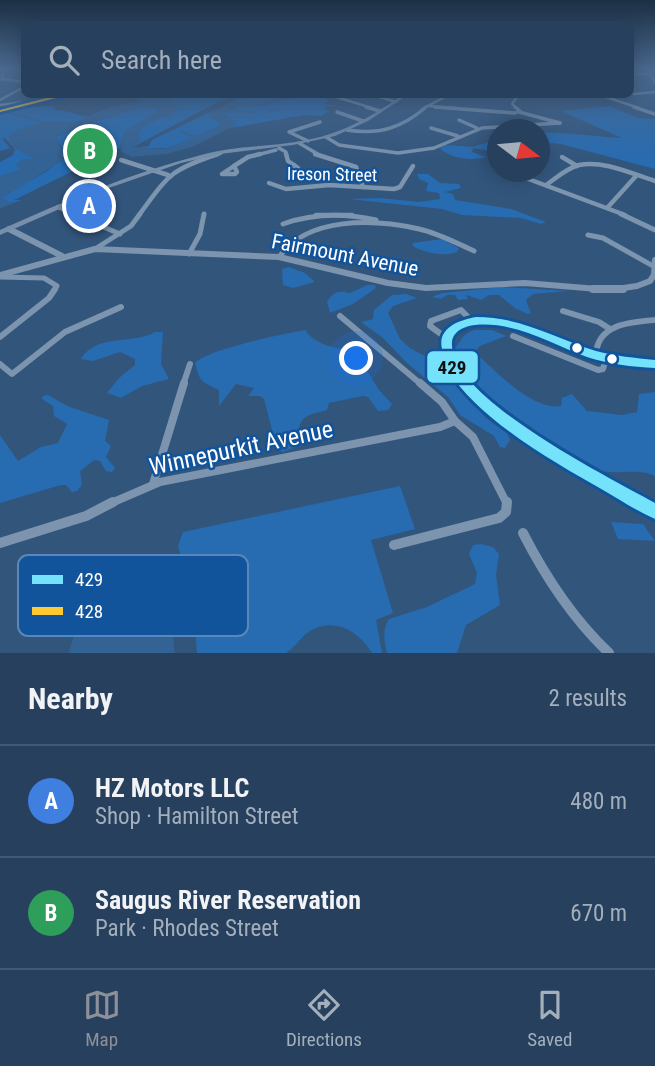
<!DOCTYPE html>
<html lang="en">
<head>
<meta charset="utf-8">
<style>
	body { margin:0; font-family:"Roboto Condensed",sans-serif; background:#2e4763; color:#f1f3f6 }
	.compass { position:absolute; left:487px; top:119px; width:63px; height:63px; border-radius:50%; background:#26405d; box-shadow:0 4px 18px #0003; rotate:106deg }
	.you { position:absolute; left:357px; top:359px; width:24px; height:24px; margin:-18px; border:5px solid #fff; border-radius:50%; background:#1a73e8; box-shadow:0 0 0 10px #1a73e833 }
	.badge { display:grid; place-items:center; width:46px; height:46px; border-radius:50%; background:#8c9099; color:#fff; font-size:23px; font-weight:700 }
	.pin { position:absolute; translate:-50% -50%; border:4px solid #fff; box-shadow:0 2px 7px #0006 }
	.list { margin:0; padding:0; list-style:none }
	h2 { display:flex; justify-content:space-between; align-items:center; height:91px; margin:0; padding:0 28px; font-size:30px }
	h2 small { font-size:23px; font-weight:400; color:#a4afbc }
	.list li { display:grid; grid-template-columns:46px 1fr auto; gap:21px; align-items:center; box-sizing:border-box; height:112px; padding:0 28px; border-top:2px solid #425972 }
	.list b { display:block; font-size:26px; white-space:nowrap }
	.list p { margin:0; font-size:23px; white-space:nowrap; color:#a4afbc }
	.list em { font-size:23px; font-style:normal; color:#a4afbc }
	.icon { flex:none; width:38px; height:38px; fill:none; stroke:currentColor; stroke-width:2; stroke-linecap:round; stroke-linejoin:round }
	.map { position:relative; flex:none; width:655px; height:653px; overflow:hidden }
	.search { position:absolute; background:#26405d; box-shadow:0 4px 18px #0003; left:21px; right:21px; top:21px; height:77px; display:flex; align-items:center; gap:18px; box-sizing:border-box; padding:0 24px; border-radius:10px; color:#a4afbc; font-size:26px }
	.sheet { height:315px; background:#26405d }
	nav { display:flex; justify-content:space-around; align-items:center; box-sizing:border-box; height:98px; border-top:2px solid #425972; background:#26405d; font-size:19px; color:#a4afbc }
	nav a { display:grid; justify-items:center; gap:4px }
	nav .on { color:#8c9099 }
	.map>svg:first-child { display:block }
</style>
</head>
<body>
<div class="map">
<svg width="655" height="653" viewBox="0 0 655 653">
	<rect width="100%" height="100%" fill="#32557c"/>
	<!-- green -->
	<g fill="#276bb1">
		<path d="M182 94 210 95 199 98 238 95 218 102 133 147 140 128 169 113 158 98Z"/>
		<path d="M245 95 283 96C260 111 230 95 209 115L225 126 169 148H137L149 146 152 140Z"/>
		<path d="M290 95H327L332 97 325 99 329 101 324 104 339 106H326L324 108 329 111 321 116 304 115 231 128 219 114C244 100 263 109 290 95Z"/>
		<path d="M161 104V111L124 132 120 148 14 200H22L0 208V193C26 183 47 175 66 155L56 136C93 125 121 103 161 104Z"/>
		<path d="M48 106 56 107 54 110C70 110 77 117 93 116L50 132V158L0 183V162L13 155 15 149 4 137 3 140 10 148 0 151V113L22 108Z"/>
		<path d="M610 106 638 118 655 119V169L561 144 540 142V133H542C569 132 596 137 622 138L561 111Z"/>
		<path d="M497 139V156H490L486 150 473 148 472 152 486 157C473 161 450 159 440 148L446 145 473 147Z"/>
		<path d="M417 174H428L440 183 459 184 461 188 445 192 453 194 455 200 511 209 546 222 541 224 521 218 462 215 442 209 349 199 380 198 419 202 440 199 439 193 426 191 428 183 419 179Z"/>
		<path d="M442 239 459 248 457 252C444 257 426 253 414 247L412 243Z"/>
		<path d="M289 267 305 273 315 282 293 288 283 285 282 269Z"/>
		<path d="M367 285H375L376 288 353 304 330 313 327 301C336 290 338 291 350 293Z"/>
		<path d="M502 287 569 291 533 294 526 300 531 313 527 314 515 308 499 295H489L481 300 466 295 468 299 458 300 455 295H447L441 299 432 297 442 293Z"/>
		<path d="M406 294 417 298 393 306 388 313 400 339 410 348 438 363 486 418 507 433 510 440 505 448 500 447 494 436 460 415 448 397 408 364 383 338 361 322 373 319 374 310 392 295Z"/>
		<path d="M306 330C309 341 338 351 350 349 356 348 360 345 367 346L369 349 368 360 364 366 379 390 392 404 388 410 378 411 368 397 363 396 329 403 327 410C314 414 304 413 299 427L305 441 303 445 282 452 277 449 264 399 260 396H248L254 388 236 384 219 406V390C200 381 200 382 195 363 205 350 286 333 306 330Z"/>
		<path d="M474 330H492L506 336 480 346 475 352C494 370 533 411 561 406L562 398 572 394 587 411 622 415 637 412 639 394 655 392V476C634 466 615 478 593 468 570 458 551 443 531 427 515 416 446 375 453 352 454 348 457 346 459 343 463 336 466 333 474 330Z"/>
		<path d="M155 332H163L161 364 169 379 142 386 121 398 107 393 119 378 135 365V359L120 352 93 361 81 359C96 333 133 345 155 332Z"/>
		<path d="M48 395 67 406 109 420 105 441 111 446 106 457 115 468 112 472 106 471 100 461 94 460 80 471 82 485 77 491 72 492 66 485H61L0 503V435L18 461 41 447 58 443 67 424 54 416 53 406 42 399 43 396Z"/>
		<path d="M400 486 415 529 371 540 393 613 376 620 382 653H372C358 630 331 615 306 634 299 640 294 648 286 653H197L193 604 178 546 183 532Z"/>
		<path d="M611 522 643 524 655 541 618 539Z"/>
		<path d="M481 544 493 547 499 554 496 575 500 605 466 625 457 653H387C384 642 382 629 389 619L427 607 475 584 477 573 469 554 473 545Z"/>
	</g>
	<!-- water -->
	<g fill="#336294">
		<path d="M282 95H294L291 98 300 101 291 99 261 106 231 107 229 109C239 111 254 110 262 114L278 107 282 108 265 114 223 112 234 120 236 125 192 147 166 154 132 157 121 151 120 145 124 132 157 112V108H138L56 136 67 158 2 198 9 202 22 200 0 208V176L21 169 15 165 22 159H33L9 144 10 134C19 127 34 128 41 121L76 122 109 107 145 101 132 97 133 95 144 97 146 95H183L162 99 172 101 176 105C182 103 188 101 195 101L177 106 176 111C164 122 139 119 139 138L142 139 133 147 164 149 193 138 180 132 182 131 196 136 220 126 221 122 208 115 230 103 273 101 280 99Z"/>
		<path d="M158 556 165 560 175 653H69C78 605 122 628 140 598 146 587 144 572 147 560Z"/>
	</g>
	<g fill="none" stroke-linecap="round" stroke-linejoin="round">
		<!-- stream -->
		<path stroke="#336294" stroke-width="2" d="M10 113 40 121"/>
		<!-- minor-far6 -->
		<g stroke="#7c94ae" stroke-width="2.5">
			<path d="M5 70 1 79 24 82"/>
			<path d="M648 70 655 83"/>
			<path d="M630 74H650"/>
			<path d="M630 86 634 88 630 89"/>
			<path d="M335 94 333 96 372 108"/>
			<path d="M370 94 396 102"/>
			<path d="M414 94H427"/>
			<path d="M535 94 560 97 589 94"/>
			<path d="M597 94 639 108"/>
			<path d="M634 94 655 92"/>
			<path d="M0 100 24 87"/>
			<path d="M0 105 52 99 58 94"/>
			<path d="M427 106 457 108"/>
			<path d="M424 108 443 98"/>
			<path d="M517 108 512 104 519 94"/>
		</g>
		<!-- minor-far5 -->
		<g stroke="#7c94ae" stroke-width="3.5">
			<path d="M366 107 380 111"/>
			<path d="M435 107 515 113 520 111 515 107"/>
			<path d="M634 107 655 114"/>
			<path d="M337 112 363 121"/>
			<path d="M519 112 560 123"/>
			<path d="M459 120 477 128"/>
			<path d="M431 128 458 136"/>
			<path d="M347 130C379 135 402 128 426 107"/>
			<path d="M326 137 339 145 398 153 434 148 482 128 560 123"/>
			<path d="M308 141 289 132 320 122"/>
			<path d="M299 143 321 156"/>
			<path d="M279 148 286 152 287 156"/>
			<path d="M212 156 221 153"/>
			<path d="M253 156 276 150"/>
		</g>
		<!-- minor-far4 -->
		<g stroke="#7c94ae" stroke-width="4.5">
			<path d="M286 154 288 161 294 165"/>
			<path d="M315 154 356 167 363 187"/>
			<path d="M562 157 577 166"/>
			<path d="M121 160 168 175"/>
			<path d="M294 165 298 168 288 170Z"/>
			<path d="M234 166 237 172 235 174H222Z"/>
			<path d="M234 166 248 157 260 154"/>
			<path d="M515 174 625 215"/>
			<path d="M269 183 286 189 329 185 394 189 400 187 413 166"/>
			<path d="M546 185C556 178 567 168 579 165 604 160 632 174 655 181"/>
			<path d="M58 207 77 215"/>
			<path d="M608 207 636 176"/>
			<path d="M139 215C168 176 169 170 218 154"/>
			<path d="M316 215H352"/>
		</g>
		<!-- minor-far3 -->
		<g stroke="#7c94ae" stroke-width="5">
			<path d="M73 214 120 234"/>
			<path d="M621 214 655 230"/>
			<path d="M283 224C314 213 344 213 376 220"/>
			<path d="M588 235 603 238 655 267"/>
			<path d="M95 249 131 226 140 214"/>
			<path d="M189 254 200 234 204 214"/>
			<path d="M279 257C308 216 374 219 419 229 438 233 456 243 474 251"/>
			<path d="M0 277 44 278 57 286 54 291"/>
		</g>
		<!-- minor-far2 -->
		<g stroke="#7c94ae" stroke-width="6">
			<path d="M563 311 599 322 610 329"/>
			<path d="M340 316 422 385"/>
			<path d="M513 336 598 370 603 369 606 359"/>
			<path d="M0 337 49 298 55 289"/>
			<path d="M445 337 430 326 431 321 461 310 473 322"/>
			<path d="M596 355C597 324 630 322 655 320"/>
			<path d="M0 364 12 374 65 332 121 307"/>
			<path d="M183 385 190 364"/>
			<path d="M465 385 444 356 447 334C482 296 571 350 612 359 626 363 640 364 655 364"/>
		</g>
		<!-- minor-far1 -->
		<g stroke="#7c94ae" stroke-width="8">
			<path d="M420 383 442 402 455 421 473 437 507 504"/>
			<path d="M463 383C516 433 579 469 643 504"/>
			<path d="M153 484 184 383"/>
			<path d="M109 504 160 482 440 427 455 421"/>
		</g>
		<!-- minor -->
		<g stroke="#7c94ae" stroke-width="10">
			<path d="M639 502 655 511"/>
			<path d="M523 533C546 578 572 618 609 653"/>
			<path d="M0 543 86 516 113 502"/>
			<path d="M394 545 499 518 506 512 507 502"/>
		</g>
		<!-- tertiary-far1 -->
		<g stroke="#7c94ae" stroke-width="6">
			<path d="M9 229 62 256"/>
			<path d="M0 275 95 249 279 257 388 283 426 288 525 283 610 290 637 286 650 281 654 275 655 260"/>
		</g>
		<!-- tertiary -->
		<path stroke="#7c94ae" stroke-width="8" d="M593 289H623"/>
		<!-- secondary -->
		<path fill="#778faa" fill-rule="evenodd" d="M404 94H409L368 121 335 136 293 145 220 154 181 163 103 190 0 235V230C65 201 131 173 201 155 236 145 272 147 307 140 344 133 374 115 404 94Z"/>
		<!-- primary -->
		<path fill="#7a91ab" fill-rule="evenodd" d="M65 94H74L0 112V110Z"/>
		<defs>
			<path id="bus-1" d="M476 317C522 317 554 338 596 351 615 356 635 358 655 360V368C632 367 609 364 587 357 551 344 515 321 475 325 465 326 453 331 452 342 447 397 612 479 655 503V519C637 511 620 500 603 490 553 462 478 419 448 370 444 364 443 356 442 349 437 328 459 320 476 317Z"/>
			<path id="bus-2" d="M62 94H72L0 112V110Z"/>
		</defs>
		<!-- bus-1 casing -->
		<use href="#bus-1" stroke="#12549b" stroke-width="6"/>
		<!-- bus-2 casing -->
		<use href="#bus-2" stroke="#12549b" stroke-width="6"/>
		<!-- bus-1 -->
		<use href="#bus-1" fill="#73e2fa" fill-rule="evenodd"/>
		<!-- bus-2 -->
		<use href="#bus-2" fill="#ffc934" fill-rule="evenodd"/>
	</g>
	<!-- sky -->
	<linearGradient id="sky" x2="0" y2="1"><stop stop-color="#1c2f44"/><stop offset="0.43" stop-color="#49688e"/><stop offset="1" stop-color="#49688e" stop-opacity="0"/></linearGradient>
	<rect width="655" height="161" fill="url(#sky)"/>
	<!-- markers -->
	<g fill="#fff" stroke="#12549b" stroke-width="2.5">
		<circle cx="577" cy="348" r="6"/>
		<circle cx="612" cy="359" r="6"/>
	</g>
	<g text-anchor="middle" dominant-baseline="central" stroke-width="5" stroke-linejoin="round" paint-order="stroke">
		<!-- far-street labels -->
		<g font-size="18" fill="#fff" stroke="#12549b">
			<text transform="translate(332 174) rotate(1)">Ireson Street</text>
		</g>
		<!-- street labels -->
		<g font-size="21" fill="#fff" stroke="#12549b">
			<text transform="translate(345 255) rotate(11)">Fairmount Avenue</text>
		</g>
		<!-- near-street labels -->
		<g font-size="24" fill="#fff" stroke="#12549b">
			<text transform="translate(241 448) rotate(-12)">Winnepurkit Avenue</text>
		</g>
	</g>
	<!-- legend -->
	<rect x="18" y="555" width="230" height="81" rx="10" fill="#12549b" stroke="#5987b9" stroke-width="2"/>
	<rect x="32" y="575" width="31" height="9" fill="#73e2fa"/>
	<rect x="32" y="607" width="31" height="8" fill="#ffc934"/>
	<g font-size="19" fill="#fff">
		<text x="75" y="586">429</text>
		<text x="75" y="618">428</text>
	</g>
	<rect stroke="#12549b" stroke-width="2.5" x="426" y="350" width="53" height="34" rx="7" fill="#73e2fa"/>
	<g font-size="19" text-anchor="middle" font-weight="bold" fill="#111">
		<text x="452" y="374">429</text>
	</g>
</svg>
<svg class="compass" viewBox="-18 -18 36 36"><path d="M0-13l5 13h-10z" fill="#e53935"/><path d="M0 13l5-13h-10z" fill="#a4afbc"/></svg>
<div class="you"></div>
<div class="pin badge" style="left:89px;top:206px;background:#3f7fe0">A</div>
<div class="pin badge" style="left:90px;top:151px;background:#2e9e5b">B</div>
<div class="search"><svg class="icon" aria-label="search" viewBox="0 0 24 24"><circle cx="10" cy="10" r="6"/><path d="M15 15l6 6"/></svg>Search here</div>
</div>
<section class="sheet">
<h2>Nearby<small>2 results</small></h2>
<ul class="list">
<li><span class="badge" style="background:#3f7fe0">A</span><div><b>HZ Motors LLC</b><p>Shop · Hamilton Street</p></div><em>480 m</em></li>
<li><span class="badge" style="background:#2e9e5b">B</span><div><b>Saugus River Reservation</b><p>Park · Rhodes Street</p></div><em>670 m</em></li>
</ul>
</section>
<nav>
<a class="on"><svg class="icon" aria-label="map" viewBox="0 0 24 24"><path d="M3 6l6-2 6 2 6-2v14l-6 2-6-2-6 2zM9 4v14M15 6v14"/></svg>Map</a>
<a><svg class="icon" aria-label="directions" viewBox="0 0 24 24"><path d="M12 3l9 9-9 9-9-9zM9 14v-3h6M13 9l2 2-2 2"/></svg>Directions</a>
<a><svg class="icon" aria-label="saved" viewBox="0 0 24 24"><path d="M7 4h10v16l-5-4-5 4z"/></svg>Saved</a>
</nav>
</body>
</html>
